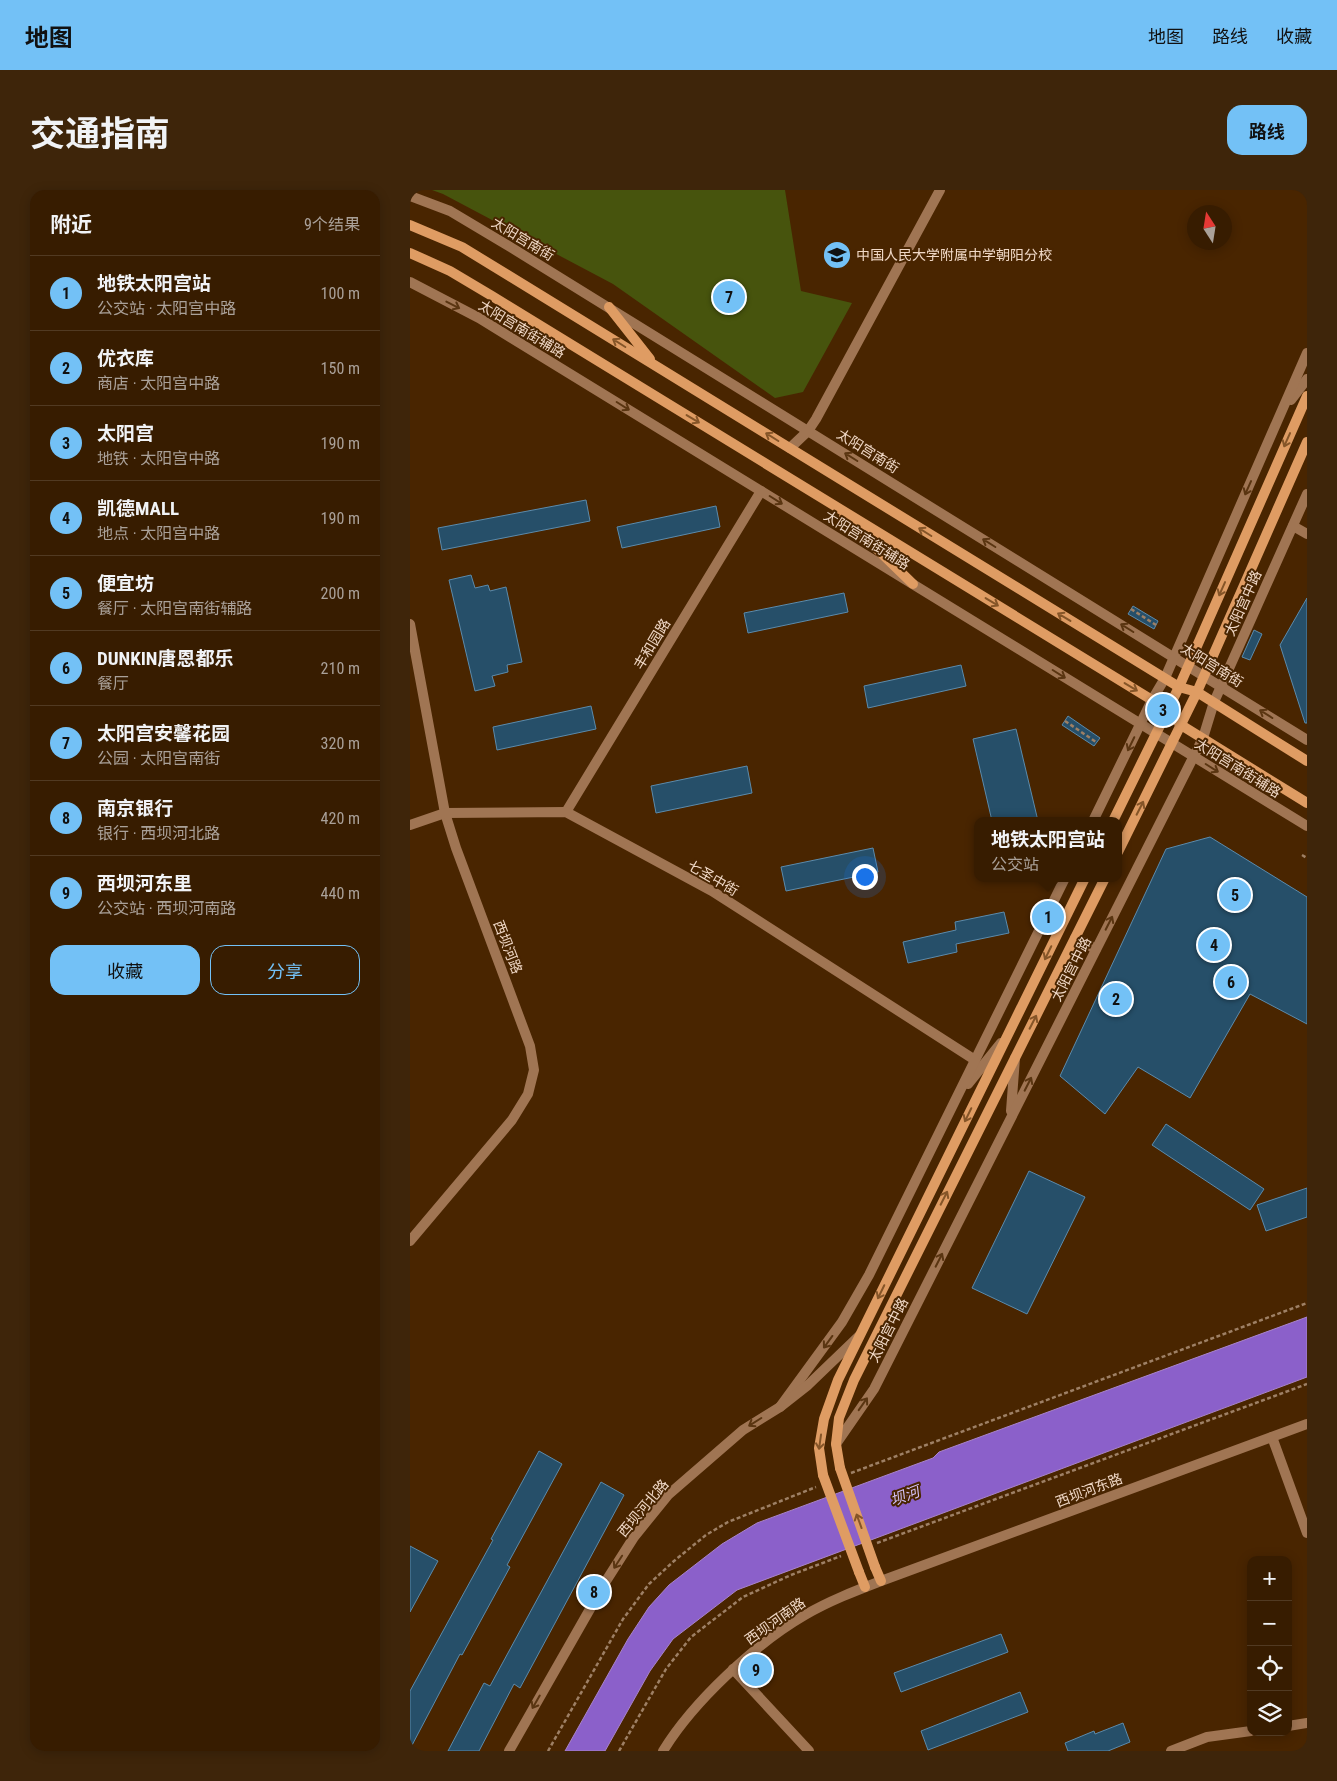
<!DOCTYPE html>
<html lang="zh">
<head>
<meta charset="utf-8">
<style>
	body { margin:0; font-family:"Roboto Condensed","Noto Sans SC",sans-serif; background:#3e250a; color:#f1f3f6 }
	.controls { position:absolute; right:15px; bottom:15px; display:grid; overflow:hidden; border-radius:10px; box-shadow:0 2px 12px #0003 }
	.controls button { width:45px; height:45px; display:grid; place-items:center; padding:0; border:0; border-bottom:1px solid #513a22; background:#371c00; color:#f1f3f6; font:25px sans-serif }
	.compass { position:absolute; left:777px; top:15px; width:45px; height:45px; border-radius:50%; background:#371c00; box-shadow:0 2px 12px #0003; rotate:348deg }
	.you { position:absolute; left:454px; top:686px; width:18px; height:18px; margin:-12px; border:4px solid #fff; border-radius:50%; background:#1a73e8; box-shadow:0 0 0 8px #1a73e833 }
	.badge { display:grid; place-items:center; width:32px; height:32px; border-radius:50%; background:#73c1f6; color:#111; font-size:16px; font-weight:700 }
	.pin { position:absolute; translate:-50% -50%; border:2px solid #fff; box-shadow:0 1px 5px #0006 }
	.popup { position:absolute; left:564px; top:627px; width:148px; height:65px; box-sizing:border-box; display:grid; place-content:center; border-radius:10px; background:#371c00; filter:drop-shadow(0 1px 4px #0005); font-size:16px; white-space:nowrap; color:#aaa199 }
	.popup b { font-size:19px; color:#f1f3f6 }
	.popup::after { content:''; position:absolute; left:50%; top:100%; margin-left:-10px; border:10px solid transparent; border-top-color:#371c00 }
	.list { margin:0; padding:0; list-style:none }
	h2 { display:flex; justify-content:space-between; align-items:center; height:65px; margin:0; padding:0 20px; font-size:21px }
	h2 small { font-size:16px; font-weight:400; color:#aaa199 }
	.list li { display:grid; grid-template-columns:32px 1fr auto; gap:15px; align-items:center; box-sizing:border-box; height:75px; padding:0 20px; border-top:1px solid #513a22 }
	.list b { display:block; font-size:19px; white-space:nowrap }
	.list p { margin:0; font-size:16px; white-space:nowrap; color:#aaa199 }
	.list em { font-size:16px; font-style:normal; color:#aaa199 }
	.actions { display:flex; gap:10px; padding:15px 20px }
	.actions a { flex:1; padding:11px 0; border:1px solid #73c1f6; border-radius:15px; text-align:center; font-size:18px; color:#73c1f6 }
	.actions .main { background:#73c1f6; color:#111 }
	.icon { flex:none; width:28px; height:28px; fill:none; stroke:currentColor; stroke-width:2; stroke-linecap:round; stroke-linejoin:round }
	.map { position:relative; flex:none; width:897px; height:1561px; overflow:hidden; border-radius:15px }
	header { display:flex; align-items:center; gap:30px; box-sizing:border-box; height:70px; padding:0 25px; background:#73c1f6; color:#111 }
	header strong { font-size:24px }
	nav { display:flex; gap:28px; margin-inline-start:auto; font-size:18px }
	.intro { display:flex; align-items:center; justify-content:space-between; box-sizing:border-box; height:120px; padding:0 30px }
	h1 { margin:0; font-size:35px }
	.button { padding:12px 22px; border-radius:15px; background:#73c1f6; color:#111; font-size:18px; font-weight:700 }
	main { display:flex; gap:30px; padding:0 30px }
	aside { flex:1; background:#371c00; border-radius:15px; box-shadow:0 2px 12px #0003 }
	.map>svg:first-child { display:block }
</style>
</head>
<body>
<header>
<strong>地图</strong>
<nav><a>地图</a><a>路线</a><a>收藏</a></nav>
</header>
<div class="intro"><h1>交通指南</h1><a class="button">路线</a></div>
<main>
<aside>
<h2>附近<small>9个结果</small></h2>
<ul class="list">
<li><span class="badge">1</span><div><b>地铁太阳宫站</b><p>公交站 · 太阳宫中路</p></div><em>100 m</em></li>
<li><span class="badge">2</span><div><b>优衣库</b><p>商店 · 太阳宫中路</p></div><em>150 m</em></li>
<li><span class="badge">3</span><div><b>太阳宫</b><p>地铁 · 太阳宫中路</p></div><em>190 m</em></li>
<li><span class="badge">4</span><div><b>凯德MALL</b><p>地点 · 太阳宫中路</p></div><em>190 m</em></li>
<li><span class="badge">5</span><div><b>便宜坊</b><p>餐厅 · 太阳宫南街辅路</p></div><em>200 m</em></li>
<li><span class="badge">6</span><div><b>DUNKIN唐恩都乐</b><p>餐厅</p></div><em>210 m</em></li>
<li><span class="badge">7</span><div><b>太阳宫安馨花园</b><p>公园 · 太阳宫南街</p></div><em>320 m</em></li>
<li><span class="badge">8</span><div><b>南京银行</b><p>银行 · 西坝河北路</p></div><em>420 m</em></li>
<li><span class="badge">9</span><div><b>西坝河东里</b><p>公交站 · 西坝河南路</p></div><em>440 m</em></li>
</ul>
<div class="actions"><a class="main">收藏</a><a>分享</a></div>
</aside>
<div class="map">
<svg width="897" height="1561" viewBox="0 0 897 1561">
	<rect width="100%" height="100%" fill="#492500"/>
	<!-- green -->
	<path fill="#47540d" d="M22 0H375L391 101 442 113 393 202 365 208 203 94 33 4Z"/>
	<!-- water -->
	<path fill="#8b60ca" stroke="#a984c9" d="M897 1127V1187L327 1400 263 1449 240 1481 195 1561H155L218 1449 239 1417 259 1395 312 1354 347 1333 523 1268 529 1262Z"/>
	<!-- building -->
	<g fill="#264f69" stroke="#5b8bac">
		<path d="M176 310 180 331 32 360 28 338Z"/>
		<path d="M306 316 310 337 212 358 207 337Z"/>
		<path d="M61 385 65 398 78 395 80 401 96 397 112 472 97 475 98 482 82 486 85 496 65 501 39 390Z"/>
		<path d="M434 403 438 422 338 443 334 423Z"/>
		<path d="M897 408V533H895L870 455Z"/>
		<path d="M723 416 748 431 744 439 718 424Z"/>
		<path d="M844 440 852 444 840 470 832 467Z"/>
		<path d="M551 475 556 496 458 518 454 496Z"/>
		<path d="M181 516 186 539 87 560 83 537Z"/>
		<path d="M658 526 690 548 684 556 652 535Z"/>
		<path d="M606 539 628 631H582L563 549Z"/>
		<path d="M337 576 342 603 246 623 241 596Z"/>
		<path d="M800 647 897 707V834L840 804 780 908 728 877 695 924 650 886 756 659Z"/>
		<path d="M463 658 468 682 376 701 371 677Z"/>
		<path d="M594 722 599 743 546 754 547 762 498 773 493 752 546 740 545 732Z"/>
		<path d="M756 934 854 999 840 1020 742 955Z"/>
		<path d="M619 981 675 1007 617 1124 562 1098Z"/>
		<path d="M897 998V1027L856 1041 847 1015Z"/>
		<path d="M129 1261 152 1274 97 1375 100 1377 52 1465 50 1464 0 1559V1501L83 1350 81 1349Z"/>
		<path d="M191 1292 214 1305 110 1498 104 1494 69 1561H38L74 1493 80 1496Z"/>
		<path d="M0 1356 28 1371 0 1422Z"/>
		<path d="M591 1444 598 1462 491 1502 484 1483Z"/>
		<path d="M610 1502 618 1522 518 1560 511 1541Z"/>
		<path d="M713 1533 720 1552 698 1561H658L655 1553 684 1541 685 1544Z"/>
	</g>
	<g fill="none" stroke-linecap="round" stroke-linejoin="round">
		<!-- path -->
		<g stroke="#9e8065" stroke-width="2.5" stroke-dasharray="4 2.5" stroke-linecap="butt">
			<path d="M721 419 746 435"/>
			<path d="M655 531 686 552"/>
			<path d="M892 665 897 668"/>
			<path d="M441 1283 897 1113"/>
			<path d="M467 1353 897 1194"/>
			<path d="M138 1561 213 1429 239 1394 264 1371 296 1345 318 1332 406 1297"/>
			<path d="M209 1561 256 1479 281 1447 333 1407 381 1385 431 1366"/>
		</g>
		<!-- minor -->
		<g stroke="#a07553" stroke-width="10">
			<path d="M883 336 897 344"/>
			<path d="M156 622 351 301"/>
			<path d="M862 1247 897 1343"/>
			<path d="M323 1479 399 1561"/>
			<path d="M878 1536 897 1533"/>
			<path d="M761 1561 797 1547 841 1541"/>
		</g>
		<!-- tertiary -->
		<g stroke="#a07553" stroke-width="10">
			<path d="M0 6 40 21 102 58 897 550"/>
			<path d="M0 92 69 128 897 636"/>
			<path d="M881 210 897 189"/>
			<path d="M380 258 398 241 406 229 530 0"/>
			<path d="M0 434 35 623 46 658 120 856 124 880 118 904 102 930 0 1051"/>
			<path d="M683 631 742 510 755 488 897 163"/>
			<path d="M0 635 35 623 156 622 302 701 565 870"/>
			<path d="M665 748 686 759"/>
			<path d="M558 894 591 853"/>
			<path d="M601 921 605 868"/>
			<path d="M370 1217 432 1132 459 1085 655 688"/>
			<path d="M426 1254 464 1199 793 548 804 512 897 304"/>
			<path d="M99 1561 196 1391 224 1347 258 1305 333 1240 370 1217 398 1195 449 1146"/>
			<path d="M253 1561C283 1512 345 1454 395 1425 419 1411 445 1401 471 1391L897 1234"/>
		</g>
		<!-- secondary -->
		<g stroke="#df9c63" stroke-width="10">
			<path d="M0 35 52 57 769 497 787 502 897 571"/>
			<path d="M0 63 40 81 82 106 742 510 757 520 771 535 897 613"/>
			<path d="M199 117 240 169"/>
			<path d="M434 327 503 394"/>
			<path d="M703 631 769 497 897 206"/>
			<path d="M708 662 787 502 897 252"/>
			<path d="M430 1278 426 1254 429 1228 444 1190 695 688"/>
			<path d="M413 1285 409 1258 414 1229 428 1190 675 688"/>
			<path d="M465 1377 471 1391"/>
			<path d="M449 1382 455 1397"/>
		</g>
		<!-- secondary-bridge -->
		<g stroke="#df9c63" stroke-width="10">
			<path d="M430 1278 465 1377"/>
			<path d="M413 1285 449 1382"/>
		</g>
	</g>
	<!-- one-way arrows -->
	<defs><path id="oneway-shaft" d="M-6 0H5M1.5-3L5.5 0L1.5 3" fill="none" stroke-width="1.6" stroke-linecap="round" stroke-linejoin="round" transform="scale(1.25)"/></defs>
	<g stroke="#5a3511">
		<use href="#oneway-shaft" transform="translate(43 115) rotate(27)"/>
		<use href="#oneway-shaft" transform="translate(213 216) rotate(32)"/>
		<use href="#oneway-shaft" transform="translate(441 267) rotate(-148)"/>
		<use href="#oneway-shaft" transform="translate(838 298) rotate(114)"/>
		<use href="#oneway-shaft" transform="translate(366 310) rotate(32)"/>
		<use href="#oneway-shaft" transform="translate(579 353) rotate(-148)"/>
		<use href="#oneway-shaft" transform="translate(717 438) rotate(-148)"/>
		<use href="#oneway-shaft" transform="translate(649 484) rotate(32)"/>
		<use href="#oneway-shaft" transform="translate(856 524) rotate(-148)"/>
		<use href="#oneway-shaft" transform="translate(721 554) rotate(116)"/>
		<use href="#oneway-shaft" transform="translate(802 578) rotate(32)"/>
		<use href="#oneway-shaft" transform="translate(699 733) rotate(-63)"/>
		<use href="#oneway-shaft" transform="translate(618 894) rotate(-63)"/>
		<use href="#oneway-shaft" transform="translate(529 1070) rotate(-63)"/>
		<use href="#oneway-shaft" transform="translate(418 1152) rotate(126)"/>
		<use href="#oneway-shaft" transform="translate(453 1214) rotate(-55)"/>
		<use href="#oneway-shaft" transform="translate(345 1232) rotate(148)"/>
		<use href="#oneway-shaft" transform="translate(208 1372) rotate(123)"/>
		<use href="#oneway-shaft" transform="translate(126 1512) rotate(120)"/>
	</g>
	<g stroke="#855528">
		<use href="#oneway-shaft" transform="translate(209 153) rotate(-148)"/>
		<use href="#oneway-shaft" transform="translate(283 229) rotate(31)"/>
		<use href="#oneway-shaft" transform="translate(362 247) rotate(-148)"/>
		<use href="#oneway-shaft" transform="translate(877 250) rotate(114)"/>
		<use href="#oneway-shaft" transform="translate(515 342) rotate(-148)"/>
		<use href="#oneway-shaft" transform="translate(812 399) rotate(114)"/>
		<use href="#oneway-shaft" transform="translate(582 412) rotate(31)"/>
		<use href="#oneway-shaft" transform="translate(654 427) rotate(-149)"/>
		<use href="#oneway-shaft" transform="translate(721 497) rotate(31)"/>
		<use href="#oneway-shaft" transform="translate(730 618) rotate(-63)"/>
		<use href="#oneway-shaft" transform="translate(638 763) rotate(116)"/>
		<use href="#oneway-shaft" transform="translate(623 832) rotate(-63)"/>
		<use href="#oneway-shaft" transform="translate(558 925) rotate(116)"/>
		<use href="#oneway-shaft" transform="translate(534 1008) rotate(-63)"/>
		<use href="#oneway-shaft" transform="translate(471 1102) rotate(116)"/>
		<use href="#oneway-shaft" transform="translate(410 1252) rotate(98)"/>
		<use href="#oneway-shaft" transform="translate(449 1331) rotate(-110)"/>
	</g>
	<!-- icons -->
	<defs>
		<symbol id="school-disc" viewBox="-11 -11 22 22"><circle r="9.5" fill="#73c1f6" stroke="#492500"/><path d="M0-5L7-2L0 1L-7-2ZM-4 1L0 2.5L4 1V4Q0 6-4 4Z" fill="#111"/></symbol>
	</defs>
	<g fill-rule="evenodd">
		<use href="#school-disc" x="411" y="49" width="32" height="32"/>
	</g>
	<g text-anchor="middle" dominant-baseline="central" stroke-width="4" stroke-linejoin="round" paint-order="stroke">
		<!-- street labels -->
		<g font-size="14" fill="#f0d8c6" stroke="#492500">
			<text transform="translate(113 49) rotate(31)">太阳宫南街</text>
			<text transform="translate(112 139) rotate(31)">太阳宫南街辅路</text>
			<text transform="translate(458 261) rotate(32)">太阳宫南街</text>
			<text transform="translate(457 350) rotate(32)">太阳宫南街辅路</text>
			<text transform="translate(833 413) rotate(-66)">太阳宫中路</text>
			<text transform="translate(242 454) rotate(-59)">丰和园路</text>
			<text transform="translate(802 475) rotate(32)">太阳宫南街</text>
			<text transform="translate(828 578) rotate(32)">太阳宫南街辅路</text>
			<text transform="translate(303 688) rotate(30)">七圣中街</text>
			<text transform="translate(98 757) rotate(69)">西坝河路</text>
			<text transform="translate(661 779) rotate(-63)">太阳宫中路</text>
			<text transform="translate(478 1140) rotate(-63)">太阳宫中路</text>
			<text transform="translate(679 1300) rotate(-21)">西坝河东路</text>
			<text transform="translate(233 1318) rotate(-50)">西坝河北路</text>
			<text transform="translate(365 1431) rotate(-35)">西坝河南路</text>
		</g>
		<!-- poi labels -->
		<g font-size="14" fill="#f0d8c6" stroke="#492500" text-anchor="start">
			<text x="446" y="65">中国人民大学附属中学朝阳分校</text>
		</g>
		<!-- water labels -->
		<g font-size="15" font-style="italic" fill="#d2c0f5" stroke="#492500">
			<text transform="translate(495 1306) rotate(-21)">坝河</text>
		</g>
	</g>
</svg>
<div class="controls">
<button>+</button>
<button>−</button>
<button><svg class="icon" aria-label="locate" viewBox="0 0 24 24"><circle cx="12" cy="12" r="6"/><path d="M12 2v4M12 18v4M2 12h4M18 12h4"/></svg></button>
<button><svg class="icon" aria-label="layers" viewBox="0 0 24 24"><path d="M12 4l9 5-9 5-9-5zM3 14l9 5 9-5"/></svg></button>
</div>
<svg class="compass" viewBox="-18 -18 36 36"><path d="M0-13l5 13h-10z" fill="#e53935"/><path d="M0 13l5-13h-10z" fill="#aaa199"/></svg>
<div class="you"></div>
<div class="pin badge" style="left:638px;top:727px">1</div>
<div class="popup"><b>地铁太阳宫站</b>公交站</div>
<div class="pin badge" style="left:706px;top:809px">2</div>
<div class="pin badge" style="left:753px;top:520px">3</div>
<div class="pin badge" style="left:804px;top:755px">4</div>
<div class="pin badge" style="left:825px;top:705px">5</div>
<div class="pin badge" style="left:821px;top:792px">6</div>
<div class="pin badge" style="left:319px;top:107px">7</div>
<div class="pin badge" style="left:184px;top:1402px">8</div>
<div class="pin badge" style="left:346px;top:1480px">9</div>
</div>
</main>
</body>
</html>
